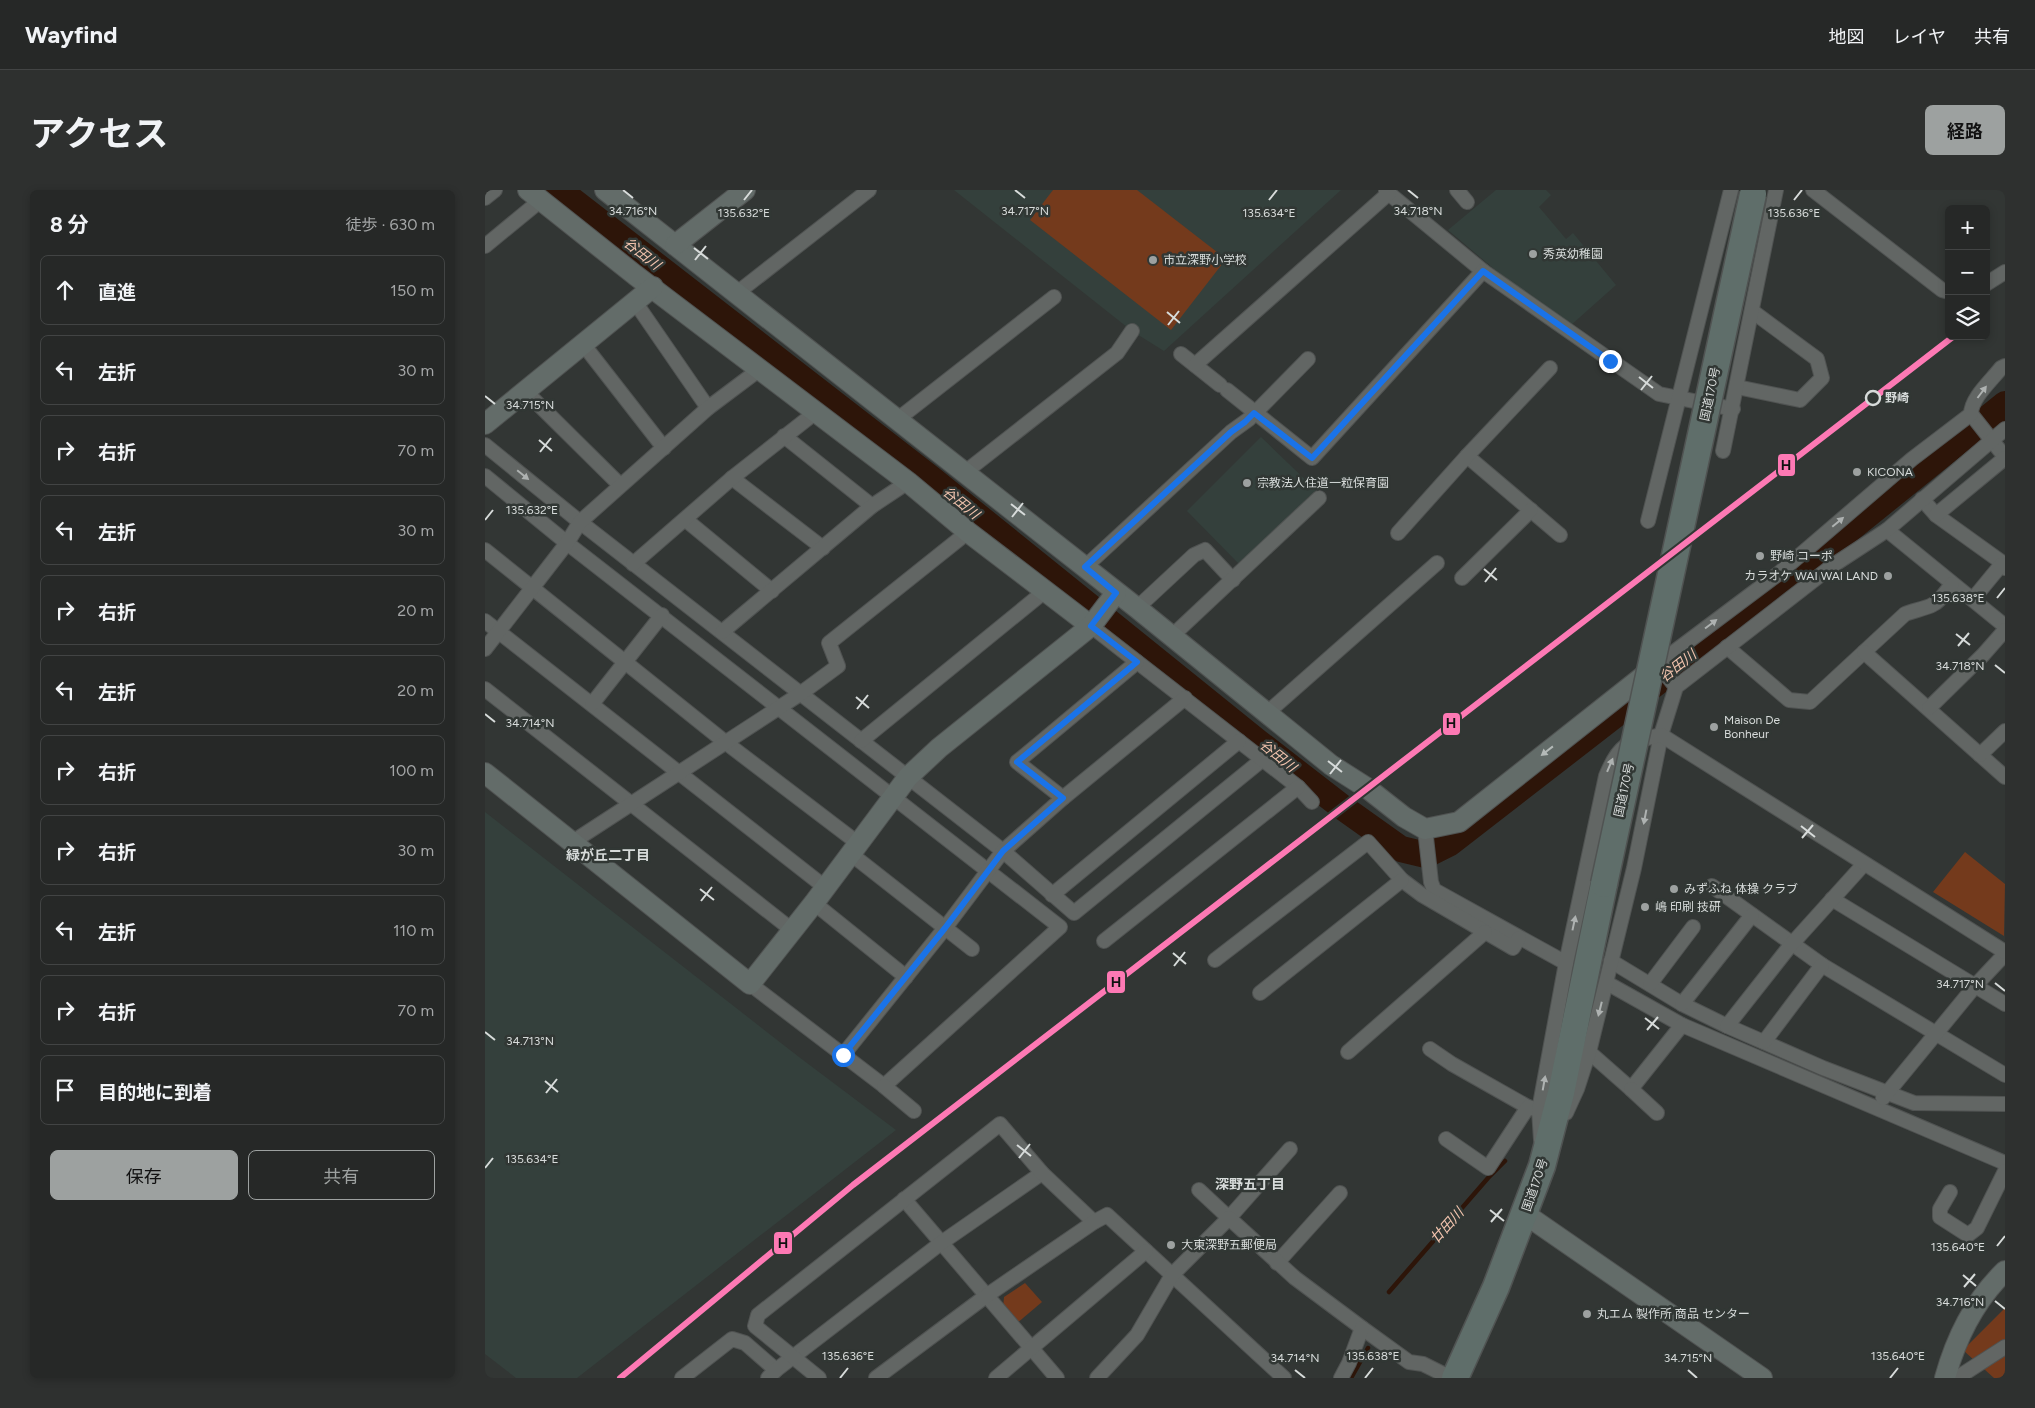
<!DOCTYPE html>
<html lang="ja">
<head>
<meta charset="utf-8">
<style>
	body { margin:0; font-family:Figtree,"Noto Sans JP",sans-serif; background:#2e302f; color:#f1f3f6 }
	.controls { position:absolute; right:15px; top:15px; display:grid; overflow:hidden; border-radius:8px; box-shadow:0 2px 8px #0003 }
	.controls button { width:45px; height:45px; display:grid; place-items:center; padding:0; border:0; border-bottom:1px solid #424444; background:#262827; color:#f1f3f6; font:25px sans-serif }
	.stop { position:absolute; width:15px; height:15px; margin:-11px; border:4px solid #1a73e8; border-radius:50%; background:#fff }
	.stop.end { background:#1a73e8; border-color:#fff; box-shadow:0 1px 5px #0008 }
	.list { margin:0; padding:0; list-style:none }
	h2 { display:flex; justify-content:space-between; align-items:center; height:65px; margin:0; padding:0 20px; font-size:21px }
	h2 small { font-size:16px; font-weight:400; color:#a4a6a7 }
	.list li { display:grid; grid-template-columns:32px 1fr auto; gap:15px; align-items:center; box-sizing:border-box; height:70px; margin:0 10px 10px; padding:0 10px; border:1px solid #424444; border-radius:8px }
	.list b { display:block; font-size:19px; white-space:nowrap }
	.list em { font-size:16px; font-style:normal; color:#a4a6a7 }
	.actions { display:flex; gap:10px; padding:15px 20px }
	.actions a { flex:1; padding:11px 0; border:1px solid #9da1a0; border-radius:8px; text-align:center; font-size:18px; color:#9da1a0 }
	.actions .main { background:#9da1a0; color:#111 }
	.icon { flex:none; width:28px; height:28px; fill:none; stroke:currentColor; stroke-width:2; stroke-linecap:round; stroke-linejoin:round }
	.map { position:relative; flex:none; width:1520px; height:1188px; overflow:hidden; border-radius:8px }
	header { display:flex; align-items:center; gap:30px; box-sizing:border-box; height:70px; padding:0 25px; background:#262827; border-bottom:1px solid #424444 }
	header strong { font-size:24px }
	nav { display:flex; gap:28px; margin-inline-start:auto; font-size:18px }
	.intro { display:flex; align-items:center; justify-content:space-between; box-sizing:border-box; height:120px; padding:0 30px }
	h1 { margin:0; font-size:35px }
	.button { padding:12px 22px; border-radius:8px; background:#9da1a0; color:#111; font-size:18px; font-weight:700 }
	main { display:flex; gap:30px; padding:0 30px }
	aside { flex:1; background:#262827; border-radius:8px; box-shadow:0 2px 8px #0003 }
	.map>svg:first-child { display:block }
</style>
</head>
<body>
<header>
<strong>Wayfind</strong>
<nav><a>地図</a><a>レイヤ</a><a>共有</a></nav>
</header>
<div class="intro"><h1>アクセス</h1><a class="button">経路</a></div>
<main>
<aside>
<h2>8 分<small>徒歩 · 630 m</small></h2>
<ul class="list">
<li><svg class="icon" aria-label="ahead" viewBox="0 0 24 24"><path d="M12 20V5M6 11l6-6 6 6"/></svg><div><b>直進</b></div><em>150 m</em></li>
<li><svg class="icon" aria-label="left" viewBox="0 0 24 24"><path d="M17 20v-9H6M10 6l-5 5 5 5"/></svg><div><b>左折</b></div><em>30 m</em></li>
<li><svg class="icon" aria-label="right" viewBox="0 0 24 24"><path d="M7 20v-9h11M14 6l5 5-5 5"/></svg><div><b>右折</b></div><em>70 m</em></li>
<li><svg class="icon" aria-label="left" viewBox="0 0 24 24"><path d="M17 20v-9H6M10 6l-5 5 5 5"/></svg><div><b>左折</b></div><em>30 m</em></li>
<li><svg class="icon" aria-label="right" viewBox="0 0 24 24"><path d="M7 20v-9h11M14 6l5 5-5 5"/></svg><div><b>右折</b></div><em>20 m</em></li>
<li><svg class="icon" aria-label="left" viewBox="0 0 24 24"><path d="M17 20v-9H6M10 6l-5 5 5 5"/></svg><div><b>左折</b></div><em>20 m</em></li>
<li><svg class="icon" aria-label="right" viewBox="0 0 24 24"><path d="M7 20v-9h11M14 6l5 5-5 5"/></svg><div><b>右折</b></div><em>100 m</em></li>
<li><svg class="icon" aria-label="right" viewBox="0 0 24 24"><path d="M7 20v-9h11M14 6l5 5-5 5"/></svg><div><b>右折</b></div><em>30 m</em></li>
<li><svg class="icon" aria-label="left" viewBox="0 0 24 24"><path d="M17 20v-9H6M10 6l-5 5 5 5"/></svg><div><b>左折</b></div><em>110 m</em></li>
<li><svg class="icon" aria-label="right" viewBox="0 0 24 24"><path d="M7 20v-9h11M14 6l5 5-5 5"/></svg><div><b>右折</b></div><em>70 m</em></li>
<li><svg class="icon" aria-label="arrive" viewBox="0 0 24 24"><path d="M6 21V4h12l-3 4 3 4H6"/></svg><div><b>目的地に到着</b></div></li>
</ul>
<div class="actions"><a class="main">保存</a><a>共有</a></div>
</aside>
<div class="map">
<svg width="1520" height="1188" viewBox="0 0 1520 1188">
	<rect width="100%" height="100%" fill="#323634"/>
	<!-- built -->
	<g fill="#34403c">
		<path d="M469 0H856L679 161 647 141Z"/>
		<path d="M1011 0H1061L1066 5 1054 17 1081 49 1088 43 1131 95 1085 136 1009 79 963 40Z"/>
		<path d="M776 247 831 300 755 375 702 321Z"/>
		<path d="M0 622 314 867 411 940 92 1188H31L0 1164Z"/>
	</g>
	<!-- green -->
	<g fill="#743a1c">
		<path d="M568 0H652L741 69 686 140 545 30Z"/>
		<path d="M1480 662 1520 694 1519 746 1448 702Z"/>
		<path d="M540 1093 557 1112 531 1134 518 1118 519 1107Z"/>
		<path d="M1520 1118V1188H1509L1479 1161 1480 1158Z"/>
	</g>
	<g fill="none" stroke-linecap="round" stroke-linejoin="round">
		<!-- stream -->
		<g stroke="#2d1509" stroke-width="4.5">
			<path d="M904 1102 1003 988 1020 971"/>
			<path d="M866 1188 883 1158"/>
		</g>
		<!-- river -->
		<path stroke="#2d1509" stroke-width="26" d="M74 0 448 290 773 552 857 617 916 659 941 665 965 653 1250 432 1520 214"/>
		<defs>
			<g id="street">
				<path d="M972 0 982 12"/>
				<path d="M1328 0 1457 100 1464 102"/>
				<path d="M901 1 998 81 1174 204 1248 219"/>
				<path d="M0 8 10 0"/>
				<path d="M0 56 56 10"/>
				<path d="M1501 94 1520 82"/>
				<path d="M252 103 384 0"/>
				<path d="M150 112 223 218"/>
				<path d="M98 154 179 258"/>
				<path d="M696 164 735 195"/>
				<path d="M710 175 904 3"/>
				<path d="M1252 197 1315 210 1337 188 1332 169 1267 121"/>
				<path d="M742 200 827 268 998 81"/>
				<path d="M40 201 135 295"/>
				<path d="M1486 224 1520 267"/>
				<path d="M413 229 569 107"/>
				<path d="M299 246 387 316"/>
				<path d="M0 255 95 332 518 661 589 723 778 569"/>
				<path d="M1238 261 1291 0"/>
				<path d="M982 266 1075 345"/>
				<path d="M479 283 632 163 647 141"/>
				<path d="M0 286 82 353 575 737 399 896 265 794"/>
				<path d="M247 288 338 358"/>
				<path d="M1437 309 1451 325 1515 371 1520 378"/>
				<path d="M1451 325 1520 268"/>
				<path d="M201 330 287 401"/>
				<path d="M1163 331 1246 0"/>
				<path d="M1402 340 1520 436"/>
				<path d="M913 343 982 266 1065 178"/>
				<path d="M0 360 240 552 374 654"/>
				<path d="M148 374 247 288 331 222"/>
				<path d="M600 377 746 242 764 229 823 169"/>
				<path d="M977 388 1046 320"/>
				<path d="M1488 409 1516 375"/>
				<path d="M652 418 709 365 720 360 748 390"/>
				<path d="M0 431 341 698"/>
				<path d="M606 436 813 597 827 612"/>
				<path d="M237 442 387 316 423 292"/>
				<path d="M687 446 834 308"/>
				<path d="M1242 457 1304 510 1325 512 1420 424C1427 421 1442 418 1447 415 1456 411 1461 401 1467 394"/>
				<path d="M0 459 82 353 95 332 223 218 275 179"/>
				<path d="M1379 462 1520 587"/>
				<path d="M1191 497 1173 474 1293 384 1427 269 1486 224C1486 208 1506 191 1516 178L1520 176"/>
				<path d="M0 499 307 740"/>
				<path d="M107 514 177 425"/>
				<path d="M1444 518 1498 465 1520 440"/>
				<path d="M782 523 952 373"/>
				<path d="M376 551 560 401"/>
				<path d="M1495 565 1520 541"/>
				<path d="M578 608 532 572 652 472"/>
				<path d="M940 639 946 692 949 700 1081 773"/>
				<path d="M86 653 315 504 353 476 344 453 483 342"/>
				<path d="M366 664 487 759"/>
				<path d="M1227 696 1337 775 1520 885"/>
				<path d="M567 705 754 551"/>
				<path d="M1347 709 1520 814"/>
				<path d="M329 713 421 787"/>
				<path d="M619 751 813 597"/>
				<path d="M730 770 883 652 917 690 937 705 1028 758 1034 748"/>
				<path d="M1126 771 1197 814 1242 836 1338 878 1429 913 1520 914"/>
				<path d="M1122 793 1197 835 1520 973"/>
				<path d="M1165 794 1208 737"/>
				<path d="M775 803 917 690"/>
				<path d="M1197 814 1267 725"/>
				<path d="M1242 836 1305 756 1379 674"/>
				<path d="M1279 852 1337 775"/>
				<path d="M945 859 967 874 1043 917"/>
				<path d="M863 862 1000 742"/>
				<path d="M1104 862 1146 899 1197 835"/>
				<path d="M358 865 460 738 518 661 578 608 700 508"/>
				<path d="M399 896 429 921"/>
				<path d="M1146 899 1172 923"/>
				<path d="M1398 908 1490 796 1520 764"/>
				<path d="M1081 923 1092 899 1104 862 1149 678 1176 545 1191 497 1347 376 1402 340 1520 239"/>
				<path d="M961 949 1003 978 1043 917 1054 920"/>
				<path d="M1056 950 1054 920 1081 773 1121 586C1135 552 1142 553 1176 545L1520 762"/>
				<path d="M714 1000 744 1028 805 959"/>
				<path d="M1465 1002 1455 1019V1027L1483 1045 1492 1038 1520 981"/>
				<path d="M419 1009 572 1188"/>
				<path d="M792 1073 855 1003"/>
				<path d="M197 1188 247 1149 260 1153 291 1180"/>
				<path d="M283 1188 291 1180 456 1053 557 983"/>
				<path d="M334 1188 270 1136 273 1125 515 934 557 983 609 1032"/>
				<path d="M391 1188 501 1106 609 1032 622 1025 799 1188"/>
				<path d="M511 1188 661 1061"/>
				<path d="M612 1188 652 1145 687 1085 744 1028 810 1088 877 1138 924 1172 938 1174 966 1188"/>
				<path d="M856 1188 864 1173 877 1138"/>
				<path d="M1472 1188 1520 1157"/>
			</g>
			<g id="secondary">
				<path d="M43 0 150 85 423 292 483 342 606 436"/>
				<path d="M120 0 652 418 846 575 882 598 919 627 940 639 974 632 1170 477"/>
				<path d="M190 55 260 0"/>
				<path d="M0 234 168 97"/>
				<path d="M0 583 265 794 329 713 423 587 454 558 606 436 631 403"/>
				<path d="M1040 1024 1277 1188"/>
				<path d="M1460 1188C1471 1148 1490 1110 1520 1081"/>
			</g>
			<path id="highway" d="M970 1188 1011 1097 1057 976 1076 903 1119 694"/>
		</defs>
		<!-- street casing -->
		<use href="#street" stroke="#505352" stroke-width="16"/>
		<!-- secondary casing -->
		<use href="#secondary" stroke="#505352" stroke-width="22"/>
		<!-- highway casing -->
		<use href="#highway" stroke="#505352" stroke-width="29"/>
		<!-- street -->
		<use href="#street" stroke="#626664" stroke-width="14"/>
		<!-- secondary -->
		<use href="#secondary" stroke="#636c69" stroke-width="20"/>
		<!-- highway -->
		<use href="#highway" stroke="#5f6e6a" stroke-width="26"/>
		<defs>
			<path id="highway-bridge" d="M1119 694 1268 4"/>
		</defs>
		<!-- highway-bridge casing -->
		<use href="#highway-bridge" stroke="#505352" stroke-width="29" stroke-linecap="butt"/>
		<!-- highway-bridge -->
		<use href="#highway-bridge" stroke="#5f6e6a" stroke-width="26"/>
		<defs>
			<path id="rail-1" d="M135 1188 368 995 1469 146"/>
		</defs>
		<!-- rail-1 casing -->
		<use href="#rail-1" stroke="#313734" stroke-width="10"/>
		<!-- rail-1 -->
		<use href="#rail-1" stroke="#fd79b4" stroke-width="6"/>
	</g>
	<!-- one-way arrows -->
	<defs><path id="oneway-solid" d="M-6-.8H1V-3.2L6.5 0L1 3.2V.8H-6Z" transform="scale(1.25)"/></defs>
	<g fill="#aeb2b1">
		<use href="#oneway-solid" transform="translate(1497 202) rotate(-53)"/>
		<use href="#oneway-solid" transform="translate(38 285) rotate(39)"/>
		<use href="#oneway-solid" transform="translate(1353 332) rotate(-40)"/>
		<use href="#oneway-solid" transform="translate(1226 434) rotate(-37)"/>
		<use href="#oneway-solid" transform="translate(1125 575) rotate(-67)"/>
		<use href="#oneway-solid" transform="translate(1160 627) rotate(101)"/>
		<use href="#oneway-solid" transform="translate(1089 733) rotate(-78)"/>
		<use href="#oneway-solid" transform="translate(1115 819) rotate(104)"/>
		<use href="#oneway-solid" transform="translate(1059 893) rotate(-80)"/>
	</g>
	<use fill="#b4bab8" href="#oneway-solid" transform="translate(1062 561) rotate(142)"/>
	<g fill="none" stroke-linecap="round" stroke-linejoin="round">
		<!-- route -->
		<path stroke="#1a73e8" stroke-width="6" d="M358 865 460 738 518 661 578 608 532 572 652 472 606 436 631 403 600 377 746 242 760 232 769 223 827 268 998 81 1125 171"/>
	</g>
	<!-- ticks -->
	<path fill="none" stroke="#d7dbda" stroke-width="2" d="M138 0 148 8M530 0 540 8M923 0 933 8M259 10 267 0M784 10 792 0M1309 10 1317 0M209 58 223 69M210 70 221 56M682 122 695 133M683 135 694 121M1154 187 1168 198M1156 200 1167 186M0 206 10 214M54 250 67 261M55 262 66 248M526 314 540 325M527 327 538 313M0 330 8 320M999 379 1012 390M1000 392 1011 378M1512 408 1520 398M1471 444 1485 455M1473 456 1484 443M1510 475 1520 483M371 507 384 518M372 519 383 505M0 524 10 532M843 571 857 582M845 584 856 570M1316 636 1330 647M1317 648 1328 635M215 699 229 710M216 711 227 697M688 763 701 774M689 776 700 762M1510 793 1520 801M1160 828 1174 839M1162 840 1173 827M0 842 10 850M60 891 73 902M61 903 72 889M532 955 546 966M534 968 545 954M0 978 8 968M1005 1020 1019 1031M1006 1032 1017 1019M1512 1056 1520 1046M1478 1085 1491 1096M1479 1097 1490 1084M1510 1111 1520 1119M810 1180 820 1188M1203 1180 1212 1188M355 1188 363 1178M880 1188 888 1178M1405 1188 1413 1178"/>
	<!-- markers -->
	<g fill="#9da1a0" stroke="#313734" stroke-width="2">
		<circle cx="1048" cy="64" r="5"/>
		<circle cx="668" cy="70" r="5"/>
		<circle cx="1372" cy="282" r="5"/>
		<circle cx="762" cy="293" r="5"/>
		<circle cx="1275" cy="366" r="5"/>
		<circle cx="1403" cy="386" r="5"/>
		<circle cx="1229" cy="537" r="5"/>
		<circle cx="1189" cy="699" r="5"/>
		<circle cx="1160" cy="717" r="5"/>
		<circle cx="686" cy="1055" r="5"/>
		<circle cx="1102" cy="1124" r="5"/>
	</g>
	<circle fill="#313734" stroke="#d7dbda" stroke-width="2.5" cx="1388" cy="208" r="7"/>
	<g text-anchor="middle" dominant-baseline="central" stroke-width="5" stroke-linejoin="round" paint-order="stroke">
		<!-- poi labels -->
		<g font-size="12" fill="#d7dbda" stroke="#313734" text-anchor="start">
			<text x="1058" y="64">秀英幼稚園</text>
			<text x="678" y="70">市立深野小学校</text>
			<text x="1382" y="282">KICONA</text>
			<text x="772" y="293">宗教法人住道一粒保育園</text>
			<text x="1285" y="366">野崎 コーポ</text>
			<text x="1393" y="386" text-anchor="end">カラオケ WAI WAI LAND</text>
			<text x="1239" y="530">Maison De<tspan x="1239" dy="14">Bonheur</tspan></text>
			<text x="1199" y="699">みずふね 体操 クラブ</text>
			<text x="1170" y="717">嶋 印刷 技研</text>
			<text x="696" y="1055">大東深野五郵便局</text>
			<text x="1112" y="1124">丸エム 製作所 商品 センター</text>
		</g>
		<!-- street labels -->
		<g font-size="12" fill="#d7dbda" stroke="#313734">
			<text transform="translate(1225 204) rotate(-78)">国道170号</text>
			<text transform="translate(1139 600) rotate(-78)">国道170号</text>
			<text transform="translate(1050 995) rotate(-71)">国道170号</text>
		</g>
		<!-- stop labels -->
		<g font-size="12" font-weight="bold" fill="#d7dbda" stroke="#313734" text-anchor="start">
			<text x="1400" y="208">野崎</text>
		</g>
		<!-- water labels -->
		<g font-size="14" font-style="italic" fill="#f4c5af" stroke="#313734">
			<text transform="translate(157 64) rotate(38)">谷田川</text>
			<text transform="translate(476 313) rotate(39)">谷田川</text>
			<text transform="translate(1193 476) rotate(-38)">谷田川</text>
			<text transform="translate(793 566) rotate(39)">谷田川</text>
			<text transform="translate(962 1036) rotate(-48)">廿田川</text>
		</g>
		<!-- neighbourhood labels -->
		<g font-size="14" font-weight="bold" fill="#d7dbda" stroke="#313734">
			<text x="123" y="665">緑が丘二丁目</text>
			<text x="765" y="994">深野五丁目</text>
		</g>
	</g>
	<g font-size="12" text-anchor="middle" fill="#d7dbda" stroke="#313734" stroke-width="5" stroke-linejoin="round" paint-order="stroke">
		<text x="148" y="25">34.716°N</text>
		<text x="540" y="25">34.717°N</text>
		<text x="933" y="25">34.718°N</text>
		<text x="259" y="27">135.632°E</text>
		<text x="784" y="27">135.634°E</text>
		<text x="1309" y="27">135.636°E</text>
		<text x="45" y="219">34.715°N</text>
		<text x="47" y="324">135.632°E</text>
		<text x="1473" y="412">135.638°E</text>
		<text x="1475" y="480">34.718°N</text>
		<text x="45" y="537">34.714°N</text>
		<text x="1475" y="798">34.717°N</text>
		<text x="45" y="855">34.713°N</text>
		<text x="47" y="973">135.634°E</text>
		<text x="1473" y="1061">135.640°E</text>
		<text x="1475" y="1116">34.716°N</text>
		<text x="363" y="1170">135.636°E</text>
		<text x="888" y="1170">135.638°E</text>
		<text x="1413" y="1170">135.640°E</text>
		<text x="810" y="1172">34.714°N</text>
		<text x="1203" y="1172">34.715°N</text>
	</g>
	<g stroke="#313734" stroke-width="2">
		<rect x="1292" y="263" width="19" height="24" rx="5" fill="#fd79b4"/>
		<rect x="957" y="522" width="19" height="24" rx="5" fill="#fd79b4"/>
		<rect x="621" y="780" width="20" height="24" rx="5" fill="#fd79b4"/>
		<rect x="288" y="1041" width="20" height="24" rx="5" fill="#fd79b4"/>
	</g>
	<g font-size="14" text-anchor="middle" font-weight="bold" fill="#111">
		<text x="1301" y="280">H</text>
		<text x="966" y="538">H</text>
		<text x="631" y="797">H</text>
		<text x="298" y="1058">H</text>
	</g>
</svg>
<div class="controls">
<button>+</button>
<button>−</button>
<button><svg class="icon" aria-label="layers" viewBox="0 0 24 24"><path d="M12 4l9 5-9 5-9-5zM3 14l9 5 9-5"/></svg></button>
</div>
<div class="stop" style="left:358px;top:865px"></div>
<div class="stop end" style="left:1125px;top:171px"></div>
</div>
</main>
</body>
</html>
